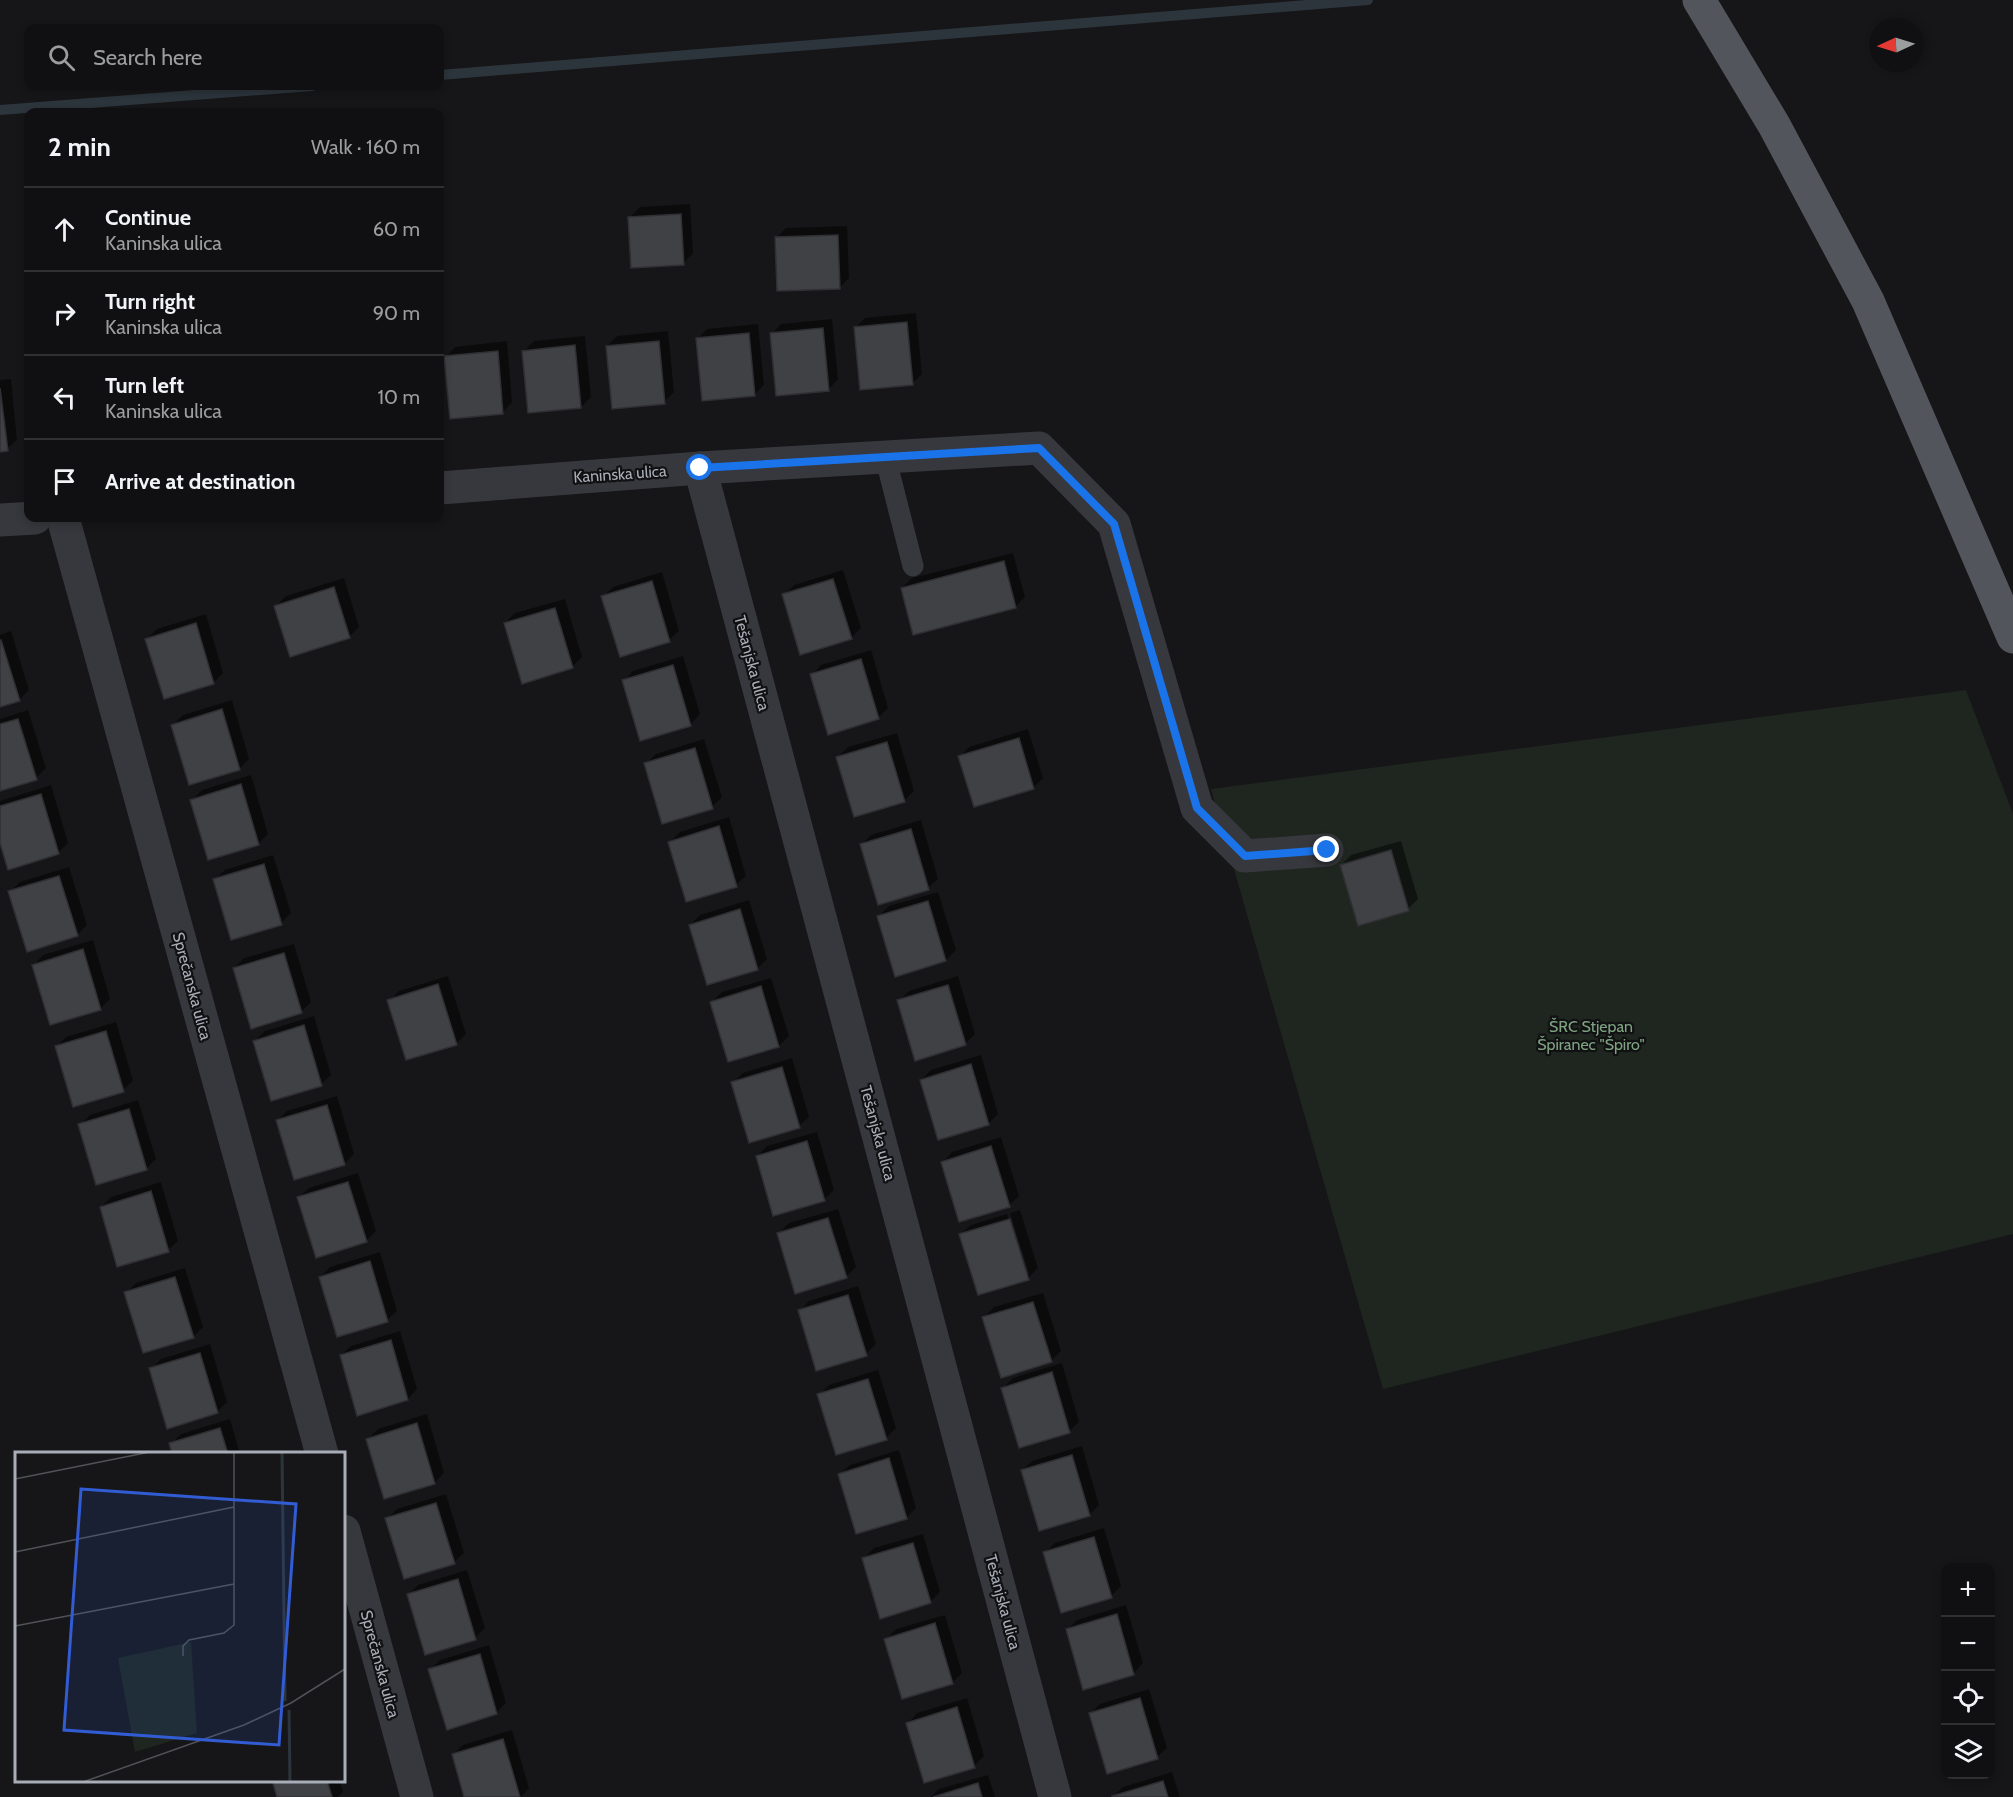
<!DOCTYPE html>
<html lang="en">
<head>
<meta charset="utf-8">
<style>
	body { margin:0; font-family:Cabin,sans-serif; background:#19191b; color:#f1f3f6 }
	.controls { position:absolute; right:18px; bottom:18px; display:grid; overflow:hidden; border-radius:12px; box-shadow:0 3px 9px #0003 }
	.controls button { width:54px; height:54px; display:grid; place-items:center; padding:0; border:0; border-bottom:2px solid #303032; background:#101012; color:#f1f3f6; font:30px sans-serif }
	.compass { position:absolute; left:1869px; top:18px; width:54px; height:54px; border-radius:50%; background:#101012; box-shadow:0 3px 9px #0003; rotate:266deg }
	.stop { position:absolute; width:18px; height:18px; margin:-14px; border:4px solid #1a73e8; border-radius:50%; background:#fff }
	.stop.end { background:#1a73e8; border-color:#fff; box-shadow:0 2px 6px #0008 }
	.list { margin:0; padding:0; list-style:none }
	h2 { display:flex; justify-content:space-between; align-items:center; height:78px; margin:0; padding:0 24px; font-size:26px }
	h2 small { font-size:20px; font-weight:400; color:#9c9d9f }
	.list li { display:grid; grid-template-columns:39px 1fr auto; gap:18px; align-items:center; box-sizing:border-box; height:84px; padding:0 24px; border-top:2px solid #303032 }
	.list b { display:block; font-size:22px; white-space:nowrap }
	.list p { margin:0; font-size:20px; white-space:nowrap; color:#9c9d9f }
	.list em { font-size:20px; font-style:normal; color:#9c9d9f }
	.icon { flex:none; width:33px; height:33px; fill:none; stroke:currentColor; stroke-width:2; stroke-linecap:round; stroke-linejoin:round }
	.map { position:relative; flex:none; width:2013px; height:1797px; overflow:hidden }
	.search { position:absolute; background:#101012; box-shadow:0 3px 9px #0003; left:24px; top:24px; width:420px; height:66px; display:flex; align-items:center; gap:15px; box-sizing:border-box; padding:0 21px; border-radius:12px; color:#9c9d9f; font-size:22px }
	.panel { position:absolute; background:#101012; box-shadow:0 3px 9px #0003; left:24px; top:108px; width:420px; height:414px; border-radius:12px }
	.map>svg:first-child { display:block }
</style>
</head>
<body>
<div class="map">
<svg width="2013" height="1797" viewBox="0 0 2013 1797">
	<rect width="100%" height="100%" fill="#161618"/>
	<!-- green -->
	<path fill="#1e261f" d="M1966 690 2013 814V1234L1383 1389 1211 789Z"/>
	<!-- shadow -->
	<g fill="#0007">
		<path d="M690 204 693 253 684 263 630 217 640 207Z"/>
		<path d="M847 226 849 278 839 288 776 238 786 228Z"/>
		<path d="M916 313 922 374 912 384 855 328 865 318Z"/>
		<path d="M832 319 838 379 829 389 772 334 781 324Z"/>
		<path d="M758 324 764 385 754 395 697 339 707 329Z"/>
		<path d="M668 331 674 392 664 402 607 346 617 336Z"/>
		<path d="M585 336 591 397 581 407 524 351 534 341Z"/>
		<path d="M507 341 512 402 503 412 446 357 455 347Z"/>
		<path d="M11 379 17 440 7 449 0 450V380Z"/>
		<path d="M1013 553 1025 597 1015 607 902 588 912 578Z"/>
		<path d="M843 570 861 628 851 638 784 595 794 585Z"/>
		<path d="M662 572 679 631 669 640 603 597 613 587Z"/>
		<path d="M344 578 359 627 349 637 276 606 286 596Z"/>
		<path d="M565 599 582 657 572 667 505 623 515 613Z"/>
		<path d="M206 614 223 673 213 683 147 639 157 629Z"/>
		<path d="M11 631 29 690 19 700 0 705V635Z"/>
		<path d="M871 650 888 708 878 718 812 675 821 665Z"/>
		<path d="M683 656 700 714 691 724 641 739 624 681 633 671Z"/>
		<path d="M232 700 249 759 239 769 173 725 183 715Z"/>
		<path d="M28 710 46 768 36 778 0 789V719Z"/>
		<path d="M1028 729 1043 778 1033 788 960 757 969 747Z"/>
		<path d="M897 733 914 791 904 801 838 757 848 747Z"/>
		<path d="M704 739 722 797 712 807 646 764 656 754Z"/>
		<path d="M251 775 268 834 258 844 192 800 202 790Z"/>
		<path d="M51 785 68 843 58 853 0 838V801Z"/>
		<path d="M729 817 746 876 736 885 670 842 680 832Z"/>
		<path d="M921 820 938 879 928 888 861 845 871 835Z"/>
		<path d="M1401 841 1418 899 1408 909 1341 865 1351 855Z"/>
		<path d="M273 855 291 913 281 923 215 879 225 870Z"/>
		<path d="M69 867 87 925 77 935 10 892 20 882Z"/>
		<path d="M938 892 956 950 946 960 879 916 889 906Z"/>
		<path d="M749 900 767 959 757 969 690 925 700 915Z"/>
		<path d="M93 940 110 999 101 1008 51 1023 34 965 43 955Z"/>
		<path d="M294 944 311 1002 301 1012 234 968 244 958Z"/>
		<path d="M448 976 466 1034 456 1044 389 1001 399 991Z"/>
		<path d="M958 976 975 1034 965 1044 899 1001 909 991Z"/>
		<path d="M771 978 789 1036 779 1046 729 1061 712 1002 722 992Z"/>
		<path d="M314 1016 331 1075 321 1084 255 1041 265 1031Z"/>
		<path d="M116 1022 133 1081 123 1090 56 1047 66 1037Z"/>
		<path d="M981 1055 998 1114 988 1124 921 1080 931 1070Z"/>
		<path d="M792 1058 809 1117 799 1126 733 1083 743 1073Z"/>
		<path d="M337 1096 354 1154 344 1164 278 1120 287 1111Z"/>
		<path d="M138 1100 156 1159 146 1169 80 1125 90 1115Z"/>
		<path d="M817 1132 834 1190 824 1200 757 1156 767 1146Z"/>
		<path d="M1001 1137 1019 1196 1009 1205 943 1162 952 1152Z"/>
		<path d="M358 1173 376 1231 366 1241 299 1197 309 1188Z"/>
		<path d="M161 1182 178 1241 168 1250 101 1207 111 1197Z"/>
		<path d="M838 1209 856 1267 846 1277 779 1233 789 1223Z"/>
		<path d="M1020 1210 1038 1268 1028 1278 961 1234 971 1225 1007 1214 1026 1274H1029L1010 1213Z"/>
		<path d="M380 1252 397 1311 387 1320 320 1277 330 1267Z"/>
		<path d="M185 1268 203 1327 193 1337 126 1293 136 1283Z"/>
		<path d="M858 1286 876 1344 866 1354 800 1311 809 1301Z"/>
		<path d="M1043 1293 1061 1351 1051 1361 984 1317 994 1307Z"/>
		<path d="M400 1331 417 1389 408 1399 341 1355 351 1346Z"/>
		<path d="M210 1344 227 1402 217 1412 151 1369 161 1359Z"/>
		<path d="M1062 1363 1079 1422 1069 1431 1003 1388 1013 1378Z"/>
		<path d="M878 1370 896 1428 886 1438 819 1395 829 1385Z"/>
		<path d="M427 1414 444 1473 434 1483 368 1439 378 1429Z"/>
		<path d="M230 1419 240 1454H174L171 1444 181 1434Z"/>
		<path d="M1082 1446 1099 1505 1089 1515 1022 1471 1032 1461Z"/>
		<path d="M899 1450 916 1508 906 1518 840 1474 850 1465Z"/>
		<path d="M446 1494 464 1553 454 1562 387 1519 397 1509Z"/>
		<path d="M1104 1528 1121 1586 1111 1596 1045 1552 1055 1543Z"/>
		<path d="M923 1534 940 1592 930 1602 864 1558 874 1548Z"/>
		<path d="M467 1570 485 1628 475 1638 408 1595 418 1585Z"/>
		<path d="M1126 1605 1143 1663 1134 1673 1084 1688 1067 1630 1077 1620Z"/>
		<path d="M945 1615 962 1673 952 1683 886 1639 896 1629Z"/>
		<path d="M489 1645 506 1703 496 1713 430 1670 440 1660Z"/>
		<path d="M1149 1689 1167 1748 1157 1757 1090 1714 1100 1704Z"/>
		<path d="M967 1698 984 1756 974 1766 908 1723 917 1713Z"/>
		<path d="M512 1730 529 1788 521 1797H466L453 1755 463 1745Z"/>
		<path d="M1172 1772 1180 1797H1113L1123 1787Z"/>
		<path d="M988 1775 995 1797H931L939 1789Z"/>
		<path d="M273 1780H340L343 1792 338 1797H278Z"/>
	</g>
	<g fill="none" stroke-linecap="round" stroke-linejoin="round">
		<!-- stream -->
		<g stroke="#2c353c" stroke-width="10">
			<path d="M440 75 1368 0"/>
			<path d="M0 110 312 86"/>
		</g>
	</g>
	<!-- building -->
	<g fill="#404145" stroke="#303034" stroke-width="1.5">
		<path d="M681 214 684 265 631 268 628 217Z"/>
		<path d="M838 235 840 289 777 291 775 237Z"/>
		<path d="M907 322 913 385 860 390 854 327Z"/>
		<path d="M823 328 829 391 776 396 770 333Z"/>
		<path d="M749 333 755 396 702 401 696 338Z"/>
		<path d="M659 341 665 404 612 409 606 346Z"/>
		<path d="M575 345 581 408 528 413 522 351Z"/>
		<path d="M498 351 503 414 450 419 444 356Z"/>
		<path d="M0 388 8 451 0 452Z"/>
		<path d="M1004 561 1016 608 913 635 901 588Z"/>
		<path d="M833 579 852 639 800 655 782 594Z"/>
		<path d="M652 581 670 642 620 657 601 596Z"/>
		<path d="M334 587 350 638 290 657 274 606Z"/>
		<path d="M555 608 573 668 522 684 504 623Z"/>
		<path d="M196 623 214 684 164 699 145 639Z"/>
		<path d="M1 640 20 701 0 707V641Z"/>
		<path d="M861 659 879 719 828 735 810 674Z"/>
		<path d="M673 665 691 726 640 741 622 680Z"/>
		<path d="M222 709 240 770 189 785 171 725Z"/>
		<path d="M18 719 37 780 0 791V724Z"/>
		<path d="M1019 738 1034 789 974 807 958 756Z"/>
		<path d="M887 742 905 802 854 817 836 757Z"/>
		<path d="M695 748 713 809 662 824 644 763Z"/>
		<path d="M241 784 259 845 208 860 190 800Z"/>
		<path d="M41 794 59 854 8 870 0 843V806Z"/>
		<path d="M719 826 737 887 686 902 668 842Z"/>
		<path d="M911 829 929 890 878 905 860 844Z"/>
		<path d="M1391 850 1409 911 1358 926 1340 865Z"/>
		<path d="M264 864 282 925 231 940 213 879Z"/>
		<path d="M59 876 78 936 27 952 8 891Z"/>
		<path d="M928 901 946 961 895 977 877 916Z"/>
		<path d="M740 909 758 970 707 985 689 925Z"/>
		<path d="M83 949 101 1010 50 1025 32 965Z"/>
		<path d="M284 953 302 1013 251 1029 233 968Z"/>
		<path d="M438 984 457 1045 406 1060 387 1000Z"/>
		<path d="M948 985 966 1045 915 1061 897 1000Z"/>
		<path d="M761 986 779 1047 728 1062 710 1002Z"/>
		<path d="M304 1025 322 1086 271 1101 253 1041Z"/>
		<path d="M106 1031 124 1092 73 1107 55 1046Z"/>
		<path d="M971 1064 989 1125 938 1140 920 1080Z"/>
		<path d="M782 1067 800 1128 749 1143 731 1082Z"/>
		<path d="M327 1105 345 1165 294 1180 276 1120Z"/>
		<path d="M129 1109 147 1170 96 1185 78 1124Z"/>
		<path d="M807 1141 825 1201 773 1216 756 1156Z"/>
		<path d="M991 1146 1010 1207 959 1222 941 1162Z"/>
		<path d="M348 1182 367 1242 316 1258 297 1197Z"/>
		<path d="M151 1191 169 1252 117 1267 100 1207Z"/>
		<path d="M828 1218 847 1278 795 1294 777 1233Z"/>
		<path d="M1010 1219 1029 1280 978 1295 959 1234Z"/>
		<path d="M370 1261 388 1322 337 1337 319 1277Z"/>
		<path d="M175 1277 194 1338 143 1353 124 1292Z"/>
		<path d="M848 1295 867 1356 816 1371 798 1310Z"/>
		<path d="M1033 1302 1052 1362 1001 1378 982 1317Z"/>
		<path d="M391 1340 408 1400 357 1416 340 1355Z"/>
		<path d="M200 1353 218 1413 167 1429 149 1368Z"/>
		<path d="M1052 1372 1070 1433 1019 1448 1001 1388Z"/>
		<path d="M868 1379 887 1440 836 1455 817 1394Z"/>
		<path d="M417 1423 435 1484 384 1499 366 1439Z"/>
		<path d="M220 1428 228 1454H172L169 1443Z"/>
		<path d="M1072 1455 1090 1516 1039 1531 1021 1470Z"/>
		<path d="M889 1458 907 1519 856 1534 838 1474Z"/>
		<path d="M436 1503 455 1564 404 1579 385 1518Z"/>
		<path d="M1094 1537 1112 1598 1061 1613 1043 1552Z"/>
		<path d="M913 1543 931 1603 880 1619 862 1558Z"/>
		<path d="M458 1579 476 1640 425 1655 407 1594Z"/>
		<path d="M1117 1614 1134 1675 1083 1690 1066 1629Z"/>
		<path d="M935 1623 953 1684 902 1699 884 1639Z"/>
		<path d="M480 1654 497 1714 447 1730 428 1669Z"/>
		<path d="M1140 1698 1158 1759 1107 1774 1089 1713Z"/>
		<path d="M957 1707 975 1768 924 1783 906 1723Z"/>
		<path d="M503 1739 520 1797H464L452 1754Z"/>
		<path d="M272 1780H327L332 1797H277Z"/>
		<path d="M1163 1781 1168 1797H1112V1796Z"/>
		<path d="M978 1783 982 1797H933Z"/>
	</g>
	<g fill="none" stroke-linecap="round" stroke-linejoin="round">
		<!-- lane -->
		<path stroke="#37383d" stroke-width="21" d="M885 456 913 566"/>
		<!-- street -->
		<g stroke="#37383d" stroke-width="33">
			<path d="M700 468 1055 1797"/>
			<path d="M440 488 700 468 1039 448 1114 524 1197 808 1245 856 1327 850"/>
			<path d="M63 518 322 1454"/>
			<path d="M0 520 35 518"/>
			<path d="M344 1531 417 1797"/>
		</g>
		<!-- primary -->
		<path stroke="#53555c" stroke-width="33" d="M1699 0 1774 125 1868 301 2013 637"/>
	</g>
	<g fill="none" stroke-linecap="round" stroke-linejoin="round">
		<!-- route -->
		<path stroke="#1a73e8" stroke-width="8" d="M700 468 1039 448 1114 524 1197 808 1245 856 1327 850"/>
	</g>
	<g text-anchor="middle" dominant-baseline="central" stroke-width="4.5" stroke-linejoin="round" paint-order="stroke">
		<!-- street labels -->
		<g font-size="16" fill="#a8adb8" stroke="#111113">
			<text transform="translate(620 474) rotate(-4)">Kaninska ulica</text>
			<text transform="translate(752 663) rotate(75)">Tešanjska ulica</text>
			<text transform="translate(192 986) rotate(75)">Sprečanska ulica</text>
			<text transform="translate(878 1133) rotate(75)">Tešanjska ulica</text>
			<text transform="translate(1003 1602) rotate(75)">Tešanjska ulica</text>
			<text transform="translate(380 1664) rotate(75)">Sprečanska ulica</text>
		</g>
		<!-- park labels -->
		<g font-size="16" fill="#7fa381" stroke="#111113">
			<text x="1591" y="1026">ŠRC Stjepan<tspan x="1591" dy="18">Špiranec "Špiro"</tspan></text>
		</g>
	</g>
	<!-- overview -->
	<g transform="translate(15 1452)">
		<rect width="330" height="330" fill="#161618"/>
		<path d="M176 190 182 281 120 300 103 206Z" fill="#1e261f"/>
		<path fill="none" stroke="#2c353c" stroke-width="3" d="M267 0 270 249M274 258 275 330"/>
		<path fill="none" stroke="#505258" stroke-width="1.5" d="M0 27 135 0M0 100 219 55M0 174 219 132M168 204V194L174 188 209 181 219 173V0M68 330 229 273 276 251 330 217"/>
		<path fill="#325cd3" fill-opacity="0.15" stroke="#325cd3" stroke-width="3" d="M66 37 281 52 264 293 49 278Z"/>
		<rect width="330" height="330" fill="none" stroke="#a8adb8" stroke-width="3"/>
	</g>
</svg>
<div class="controls">
<button>+</button>
<button>−</button>
<button><svg class="icon" aria-label="locate" viewBox="0 0 24 24"><circle cx="12" cy="12" r="6"/><path d="M12 2v4M12 18v4M2 12h4M18 12h4"/></svg></button>
<button><svg class="icon" aria-label="layers" viewBox="0 0 24 24"><path d="M12 4l9 5-9 5-9-5zM3 14l9 5 9-5"/></svg></button>
</div>
<svg class="compass" viewBox="-18 -18 36 36"><path d="M0-13l5 13h-10z" fill="#e53935"/><path d="M0 13l5-13h-10z" fill="#9c9d9f"/></svg>
<div class="stop" style="left:700px;top:468px"></div>
<div class="stop end" style="left:1327px;top:850px"></div>
<div class="search"><svg class="icon" aria-label="search" viewBox="0 0 24 24"><circle cx="10" cy="10" r="6"/><path d="M15 15l6 6"/></svg>Search here</div>
<section class="panel">
<h2>2 min<small>Walk · 160 m</small></h2>
<ul class="list">
<li><svg class="icon" aria-label="ahead" viewBox="0 0 24 24"><path d="M12 20V5M6 11l6-6 6 6"/></svg><div><b>Continue</b><p>Kaninska ulica</p></div><em>60 m</em></li>
<li><svg class="icon" aria-label="right" viewBox="0 0 24 24"><path d="M7 20v-9h11M14 6l5 5-5 5"/></svg><div><b>Turn right</b><p>Kaninska ulica</p></div><em>90 m</em></li>
<li><svg class="icon" aria-label="left" viewBox="0 0 24 24"><path d="M17 20v-9H6M10 6l-5 5 5 5"/></svg><div><b>Turn left</b><p>Kaninska ulica</p></div><em>10 m</em></li>
<li><svg class="icon" aria-label="arrive" viewBox="0 0 24 24"><path d="M6 21V4h12l-3 4 3 4H6"/></svg><div><b>Arrive at destination</b></div></li>
</ul>
</section>
</div>
</body>
</html>
